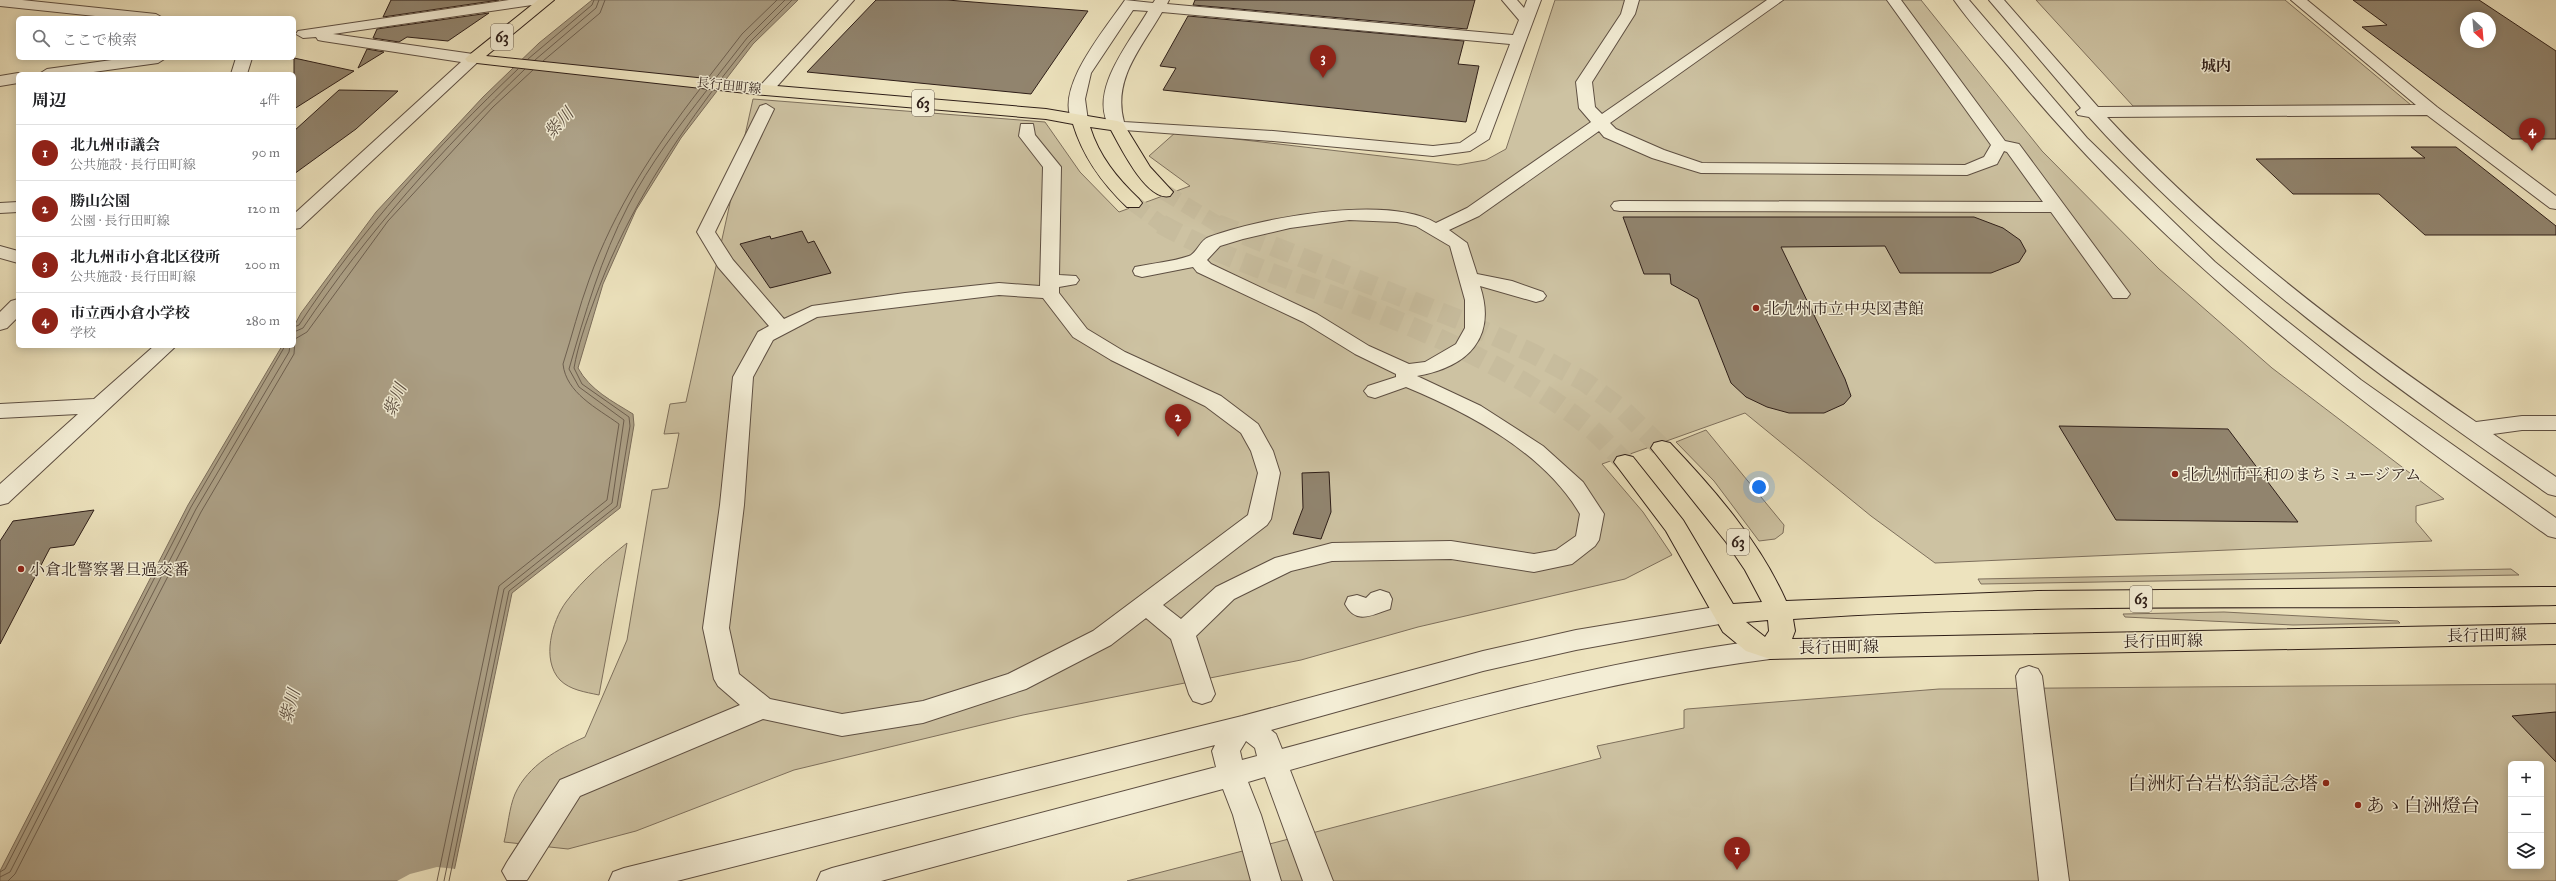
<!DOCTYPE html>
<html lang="ja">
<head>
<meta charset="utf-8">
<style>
	body { margin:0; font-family:"IM FELL Great Primer","Noto Serif JP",serif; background:#f6f6f6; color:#202124 }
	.controls { position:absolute; right:12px; bottom:12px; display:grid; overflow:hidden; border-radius:6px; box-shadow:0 2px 10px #0003 }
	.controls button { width:36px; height:36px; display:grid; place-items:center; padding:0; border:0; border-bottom:1px solid #e0e0e0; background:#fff; color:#202124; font:20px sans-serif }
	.compass { position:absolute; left:2460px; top:12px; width:36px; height:36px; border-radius:50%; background:#fff; box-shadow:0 2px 10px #0003; rotate:154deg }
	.you { position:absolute; left:1759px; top:487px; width:14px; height:14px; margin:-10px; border:3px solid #fff; border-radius:50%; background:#1a73e8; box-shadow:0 0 0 6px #1a73e833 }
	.badge { display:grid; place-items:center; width:26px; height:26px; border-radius:50%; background:#8f2418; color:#fff; font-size:13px; font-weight:700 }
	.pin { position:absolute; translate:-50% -33px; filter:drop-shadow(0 1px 2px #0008) }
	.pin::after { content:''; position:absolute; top:21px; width:14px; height:12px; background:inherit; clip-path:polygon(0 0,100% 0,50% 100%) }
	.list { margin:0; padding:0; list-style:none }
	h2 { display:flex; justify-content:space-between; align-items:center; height:52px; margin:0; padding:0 16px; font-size:17px }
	h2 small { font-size:13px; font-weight:400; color:#757577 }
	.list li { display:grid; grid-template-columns:26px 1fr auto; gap:12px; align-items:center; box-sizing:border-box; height:56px; padding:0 16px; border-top:1px solid #e0e0e0 }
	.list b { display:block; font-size:15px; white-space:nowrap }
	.list p { margin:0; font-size:13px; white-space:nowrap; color:#757577 }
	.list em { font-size:13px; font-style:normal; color:#757577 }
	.icon { flex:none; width:22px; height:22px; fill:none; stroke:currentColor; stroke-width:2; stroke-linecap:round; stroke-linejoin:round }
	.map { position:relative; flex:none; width:2556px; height:881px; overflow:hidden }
	.search { position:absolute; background:#fff; box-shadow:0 2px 10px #0003; left:16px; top:16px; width:280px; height:44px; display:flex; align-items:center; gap:10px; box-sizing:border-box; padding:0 14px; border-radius:6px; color:#757577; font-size:15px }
	.panel { position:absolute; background:#fff; box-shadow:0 2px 10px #0003; left:16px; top:72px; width:280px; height:276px; border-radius:6px }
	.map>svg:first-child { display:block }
</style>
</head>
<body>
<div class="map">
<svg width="2556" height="881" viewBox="0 0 2556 881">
	<rect width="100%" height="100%" fill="#ede3be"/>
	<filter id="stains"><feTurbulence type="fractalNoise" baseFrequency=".005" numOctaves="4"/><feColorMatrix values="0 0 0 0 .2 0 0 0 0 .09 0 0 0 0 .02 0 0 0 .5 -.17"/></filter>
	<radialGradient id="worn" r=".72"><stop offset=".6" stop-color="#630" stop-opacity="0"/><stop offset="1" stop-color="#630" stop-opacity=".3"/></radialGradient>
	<!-- green -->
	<g fill="#cdc2a2" stroke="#7e705d" fill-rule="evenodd">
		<path d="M1555 0H1921L2042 151 2159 269 2272 368 2444 499 2416 506V522L2432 541 1935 563 1871 516 1745 413 1602 464 1643 512 1672 555 1625 579 1418 627 1301 660 1023 715 794 770 636 831 568 849 504 842C508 827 509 808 515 794 528 765 558 749 585 737L627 640 652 490 668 488 679 433 664 434 670 404 686 402 753 99 1045 122 1080 172 1119 212 1190 186 1149 156 1176 132 1458 165 1486 160 1506 149Z"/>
		<path d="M2036 0H2285L2411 105 2133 106Z"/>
		<path d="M1706 430 1784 525 1783 533 1775 539 1759 541 1714 481 1676 442Z"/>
		<path d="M627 543 599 695C585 692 570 690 560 680 541 660 552 621 566 602 583 579 605 561 627 543Z"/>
		<path d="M2511 569 2519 575 1981 584 1978 579Z"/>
		<path d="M2224 612 2398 621 2400 623 2293 625 2125 617 2123 614Z"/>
		<path d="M2556 684V881H1127L1601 758 1597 746 1684 728V710L1687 709 1939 689ZM2511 764H2541V866H2511Z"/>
	</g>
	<!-- water -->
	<path fill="#aca086" stroke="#7a6c5a" d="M592 0H798L753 44 681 138 636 210 603 284 578 368C590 390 612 401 633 414L634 425 620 508 512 593 452 881H0V871L188 505 282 346H294V326L301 313 376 212 483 97 539 43Z"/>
	<!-- pier -->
	<path fill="#ede3be" d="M437 867 456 869 454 881H397L410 874Z"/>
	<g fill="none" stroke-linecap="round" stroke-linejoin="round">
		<!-- shore -->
		<g stroke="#6d5f4f" stroke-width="1">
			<path d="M528 59 592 5 594 0"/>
			<path d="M535 60 596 8 599 0"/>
			<path d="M543 61 600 13 605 0"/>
			<path d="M708 78 742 34 777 0"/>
			<path d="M715 79 747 38 785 0"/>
			<path d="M721 79 750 42 792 0"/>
			<path d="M294 327 299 325C361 230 436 147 518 69"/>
			<path d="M294 332 303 328C367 233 442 149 525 69"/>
			<path d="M0 872 5 869 191 507 285 346"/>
			<path d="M0 877 10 872 196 509 289 352 290 346"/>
			<path d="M8 881 15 874 201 512 294 354 295 339 307 332 388 221 493 107 533 70"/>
			<path d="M437 881 499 586 607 500 619 424C597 408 566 393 563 364 572 336 579 307 589 280 614 210 655 147 700 89"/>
			<path d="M444 881 504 589 612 503 624 420 579 387 569 369C585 313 601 258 628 206 649 165 679 126 707 90"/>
			<path d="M449 881 509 591 617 506 630 426 629 417 582 384 574 368C578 345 586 323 594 301 622 223 664 156 713 90"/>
		</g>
	</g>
	<!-- building -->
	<g fill="#91846e" stroke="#2e1e18" fill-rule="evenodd">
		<path d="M391 0H499L383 17Z"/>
		<path d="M876 0H947L1088 11 1031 94 807 72Z"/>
		<path d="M1195 0H1475L1467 29 1193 5Z"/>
		<path d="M2353 0H2479L2556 51V139H2512L2362 27 2387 25ZM2466 18H2490V42H2466Z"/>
		<path d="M489 13 448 41 407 37 399 42 373 38 377 29Z"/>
		<path d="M1188 16 1464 41 1458 64 1479 66 1466 122 1163 90 1176 68 1160 66Z"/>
		<path d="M367 49 384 52 358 68Z"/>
		<path d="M294 58 354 71 294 109Z"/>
		<path d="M339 90 398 91 356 129 294 174V131Z"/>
		<path d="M2411 147H2456L2556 226V235H2425L2379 194H2293L2256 159 2425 158Z"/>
		<path d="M1623 217H1974L2003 228 2020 240 2026 251 2019 262 1991 273H1900L1885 246 1781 247 1845 379 1851 396 1844 404 1824 413H1789L1767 407 1746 397 1731 383 1698 299 1671 284 1670 274H1644Z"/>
		<path d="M802 231 808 243 814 241 831 273 770 288 740 244 770 236 771 239Z"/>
		<path d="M2059 426 2228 429 2298 522 2116 520Z"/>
		<path d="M1329 472 1331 512 1321 539 1293 534 1303 508 1302 473Z"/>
		<path d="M94 510 74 545 50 548 0 644V541L13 521Z"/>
		<path d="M2556 712V762L2512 716Z"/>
	</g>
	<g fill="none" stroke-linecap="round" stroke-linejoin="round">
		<!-- major-tunnel-far1 -->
		<g stroke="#c7bc9d" stroke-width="16" stroke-dasharray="16 8" stroke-linecap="butt">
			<path d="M1164 192 1219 225"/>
			<path d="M1133 203 1163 225"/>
		</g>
		<!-- major-tunnel -->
		<g stroke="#c7bc9d" stroke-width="20" stroke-dasharray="20 10" stroke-linecap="butt">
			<path d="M1161 224C1218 256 1281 276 1342 299 1426 331 1512 367 1583 422 1599 434 1611 449 1625 462"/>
			<path d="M1217 224 1460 320 1532 353 1585 382 1623 410 1662 448"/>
		</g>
		<defs>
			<g id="minor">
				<path d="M0 0H22L156 14 163 18H114L0 6Z"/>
				<path d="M509 0H546L539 4 333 34 473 54 481 59 300 228 294 229V214L461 62 323 41 318 40 316 37 303 38 296 34 298 31Z"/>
				<path d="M839 0H854L771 93H759L757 90 759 87Z"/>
				<path d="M1125 0 1153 3 1155 0H1169L1167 4 1513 35 1519 20 1502 0H1517L1524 8 1527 0H1541L1489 139 1470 151 1433 156 1273 141 1111 129C1086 93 1130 42 1148 11L1133 10 1091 73 1085 99 1088 121 1086 124H1074C1051 91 1107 27 1125 0ZM1162 12 1510 44 1476 132 1460 143 1433 146 1273 131 1124 122C1112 79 1142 47 1162 12Z"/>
				<path d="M1625 0H1639L1635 14 1592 82 1595 107 1602 114 1767 0H1783L1610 123 1616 129 1664 150 1702 163 1965 165 1984 157 1991 145 1887 0H1901L2005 141 2019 144 2130 294 2127 298H2113L2051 212 1620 211 1614 210 1611 206 1614 202 1620 201 2043 202 2007 152 2004 151 1997 164 1967 175 1701 173 1652 158 1604 137 1599 131 1479 216 1449 230 1467 243 1477 274 1512 281 1543 292 1546 296 1543 300 1536 302 1480 286C1497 338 1468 367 1417 376L1481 406 1543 446 1583 482 1604 514 1599 540 1595 546 1572 564 1534 572 1451 559 1332 561 1291 571 1234 599 1196 636 1215 694 1211 701 1202 704 1193 701 1189 694 1171 639 1146 618 1111 645 1026 689 923 723 842 736 763 719 580 796 527 880H507L502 871 507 862 560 780 740 705 718 686 714 679 703 628 720 505 733 377 758 332 769 326 718 267 697 232 760 106 766 104 774 109 715 232 733 260 784 319 812 306 905 293 999 283 1040 286 1043 167 1019 136 1021 124H1033L1035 135 1061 167 1059 275 1076 276 1079 280 1076 284 1059 287V293L1087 329 1125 352 1221 396 1258 424 1273 451 1280 473 1271 519 1267 525 1163 605 1181 619 1216 587 1275 558 1332 543 1451 541 1534 554 1556 550 1576 536 1580 514C1544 453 1471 414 1406 387L1375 398 1368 396 1364 391 1368 386 1396 377V374L1355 354 1303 322 1197 272 1193 267 1142 277 1135 275 1133 271 1135 267C1153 263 1172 262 1189 256 1197 253 1200 240 1209 237 1260 218 1387 194 1436 223L1467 208 1591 122 1579 108 1576 82 1621 14ZM1349 220 1397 222 1416 226 1450 246 1465 300V328L1456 344 1425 362 1409 364 1369 346 1317 314 1211 264 1207 260 1220 246 1243 239 1290 228ZM999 295 1043 298 1073 337 1111 360 1205 406 1241 433 1251 451 1258 473 1248 515 1093 631 1008 674 923 701 842 714 770 699 739 674 729 628 744 505 753 377 773 340 817 317Z"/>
				<path d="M1954 0H1969L2087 138 2215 262 2263 302 2361 380 2556 518V538L2548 536C2355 399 2170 261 2018 78 1997 52 1973 27 1954 0Z"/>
				<path d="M1989 0H2004L2098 107 2416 105 2291 0H2307L2437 107 2556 196V209L2550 208 2427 115 2107 117C2216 234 2344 332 2476 422L2522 416H2556V430H2522L2493 434 2556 477V496L2548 494C2386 381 2222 265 2089 117L2078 115 2076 112 2081 108Z"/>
				<path d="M126 58H166L158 63 79 74H39L47 69Z"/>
				<path d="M236 58H252L247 74H231Z"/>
				<path d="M18 73 21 74H18V83L0 86V76Z"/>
				<path d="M18 202V212L0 213V203Z"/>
				<path d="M0 246 18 251V263L0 258Z"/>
				<path d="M18 299V317L7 328 0 330V312L11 301Z"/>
				<path d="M154 346H176L8 503 0 505V484L78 414 0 418V404L94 399Z"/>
				<path d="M1380 590 1389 593 1392 599 1390 609C1372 615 1356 625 1345 604L1348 597 1357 595 1366 598 1371 593Z"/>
				<path d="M1727 605 1736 607 1740 614 1736 621 1576 650 1483 671 1271 730 1276 734 1282 749C1444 705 1604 660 1770 639L1779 642 1783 649 1779 656 1770 659C1606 680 1449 725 1290 770L1333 881H1303L1265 777 1248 782 1261 815 1281 881H1251L1233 815 1223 789 881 881H817L821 872 832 868 1216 767 1212 751 1215 745 677 881H609L613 872 624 868 1242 716 1483 651 1576 630ZM1246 741 1255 748 1257 756 1242 760 1240 751Z"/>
				<path d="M2029 666 2038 669 2042 676 2069 881H2039L2016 676 2020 669Z"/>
			</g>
			<g id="major">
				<path d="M538 0H554L486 56 765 85 1046 109 1117 121 1123 123 1150 167 1173 192 1170 196C1147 202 1121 148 1111 130L1090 127C1099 156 1117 178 1139 199L1142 203 1139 207H1127C1102 183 1083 157 1073 124L1046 119 765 95 468 62 465 59 468 56Z"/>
				<path d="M1662 441 1670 443C1714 489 1760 542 1786 601L2038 591 2556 587V605C2302 611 2047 601 1793 619L1795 631 1792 639 2556 624V644L1770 659 1746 651 1723 632 1666 531 1614 462 1617 457 1625 455 1633 457 1683 520 1733 604 1762 602 1745 570 1726 542 1651 448 1654 443ZM1768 620 1769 631 1765 637 1746 622Z"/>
			</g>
		</defs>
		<!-- minor casing -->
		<use href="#minor" stroke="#5e4f42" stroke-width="2"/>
		<!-- major casing -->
		<use href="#major" stroke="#2e1e18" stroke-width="2"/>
		<!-- minor -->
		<use href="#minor" fill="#f3edd5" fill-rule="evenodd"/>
		<!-- major -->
		<use href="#major" fill="#ede3be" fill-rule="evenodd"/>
	</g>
	<!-- markers -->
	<g fill="#8f2418" stroke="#f3edd5" stroke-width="1.5">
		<circle cx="1756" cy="308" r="4"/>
		<circle cx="2175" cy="474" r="4"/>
		<circle cx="21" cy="569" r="4"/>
		<circle cx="2326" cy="783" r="4"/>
		<circle cx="2358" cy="805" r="4"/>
	</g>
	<g text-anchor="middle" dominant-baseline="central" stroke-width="3" stroke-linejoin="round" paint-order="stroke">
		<!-- far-street labels -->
		<g font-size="13" fill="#2e1e18" stroke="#f3edd5">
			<text transform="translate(729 86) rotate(6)">長行田町線</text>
		</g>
		<!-- shield labels -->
		<g fill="#f3edd5" stroke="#695c51" stroke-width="1">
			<rect x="491" y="24" width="22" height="26" rx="3"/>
			<rect x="912" y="90" width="22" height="26" rx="3"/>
			<rect x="1727" y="529" width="22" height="26" rx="3"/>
			<rect x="2130" y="586" width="22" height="26" rx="3"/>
		</g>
		<g font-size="15" font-weight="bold" fill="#2e1e18">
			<text x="502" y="37">63</text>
			<text x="923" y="103">63</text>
			<text x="1738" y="542">63</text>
			<text x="2141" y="599">63</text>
		</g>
		<!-- far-quarter labels -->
		<g font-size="15" font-weight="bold" fill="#2e1e18" stroke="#f3edd5">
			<text x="2216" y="66">城内</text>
		</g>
		<!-- poi labels -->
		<g font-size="16" fill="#2e1e18" stroke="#f3edd5" text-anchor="start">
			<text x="1764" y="308">北九州市立中央図書館</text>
			<text x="2183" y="474">北九州市平和のまちミュージアム</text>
			<text x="29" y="569">小倉北警察署旦過交番</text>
		</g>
		<!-- street labels -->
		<g font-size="16" fill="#2e1e18" stroke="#f3edd5">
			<text transform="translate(2487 635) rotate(-1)">長行田町線</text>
			<text transform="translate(2163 641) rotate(-1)">長行田町線</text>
			<text transform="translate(1839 647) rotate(-1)">長行田町線</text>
		</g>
		<!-- water labels -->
		<g font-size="17" font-style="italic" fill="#5a4c3e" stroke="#f3edd5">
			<text transform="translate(559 123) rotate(-47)">紫川</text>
			<text transform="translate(395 400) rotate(-67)">紫川</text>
			<text transform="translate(290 706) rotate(-74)">紫川</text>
		</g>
		<!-- near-poi labels -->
		<g font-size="19" fill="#2e1e18" stroke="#f3edd5" text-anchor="end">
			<text x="2318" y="783">白洲灯台岩松翁記念塔</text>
			<text x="2366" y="805" text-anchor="start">あゝ白洲燈台</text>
		</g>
	</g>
	<rect width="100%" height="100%" filter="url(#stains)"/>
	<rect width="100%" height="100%" fill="url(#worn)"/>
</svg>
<div class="controls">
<button>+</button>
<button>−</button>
<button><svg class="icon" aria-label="layers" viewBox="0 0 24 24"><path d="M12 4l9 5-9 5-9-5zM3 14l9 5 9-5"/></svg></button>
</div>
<svg class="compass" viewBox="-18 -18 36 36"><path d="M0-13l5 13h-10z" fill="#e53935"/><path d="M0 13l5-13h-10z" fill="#757577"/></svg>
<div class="you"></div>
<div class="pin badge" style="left:1737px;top:870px">1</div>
<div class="pin badge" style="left:1178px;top:437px">2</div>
<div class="pin badge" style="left:1323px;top:78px">3</div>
<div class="pin badge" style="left:2532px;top:151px">4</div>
<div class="search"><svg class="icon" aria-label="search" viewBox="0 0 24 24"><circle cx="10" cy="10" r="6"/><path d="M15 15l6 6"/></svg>ここで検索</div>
<section class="panel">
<h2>周辺<small>4件</small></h2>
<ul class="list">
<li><span class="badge">1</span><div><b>北九州市議会</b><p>公共施設 · 長行田町線</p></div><em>90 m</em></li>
<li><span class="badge">2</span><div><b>勝山公園</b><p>公園 · 長行田町線</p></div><em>120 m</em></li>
<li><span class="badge">3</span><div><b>北九州市小倉北区役所</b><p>公共施設 · 長行田町線</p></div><em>200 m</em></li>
<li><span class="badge">4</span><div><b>市立西小倉小学校</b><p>学校</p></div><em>280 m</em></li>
</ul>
</section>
</div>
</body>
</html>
